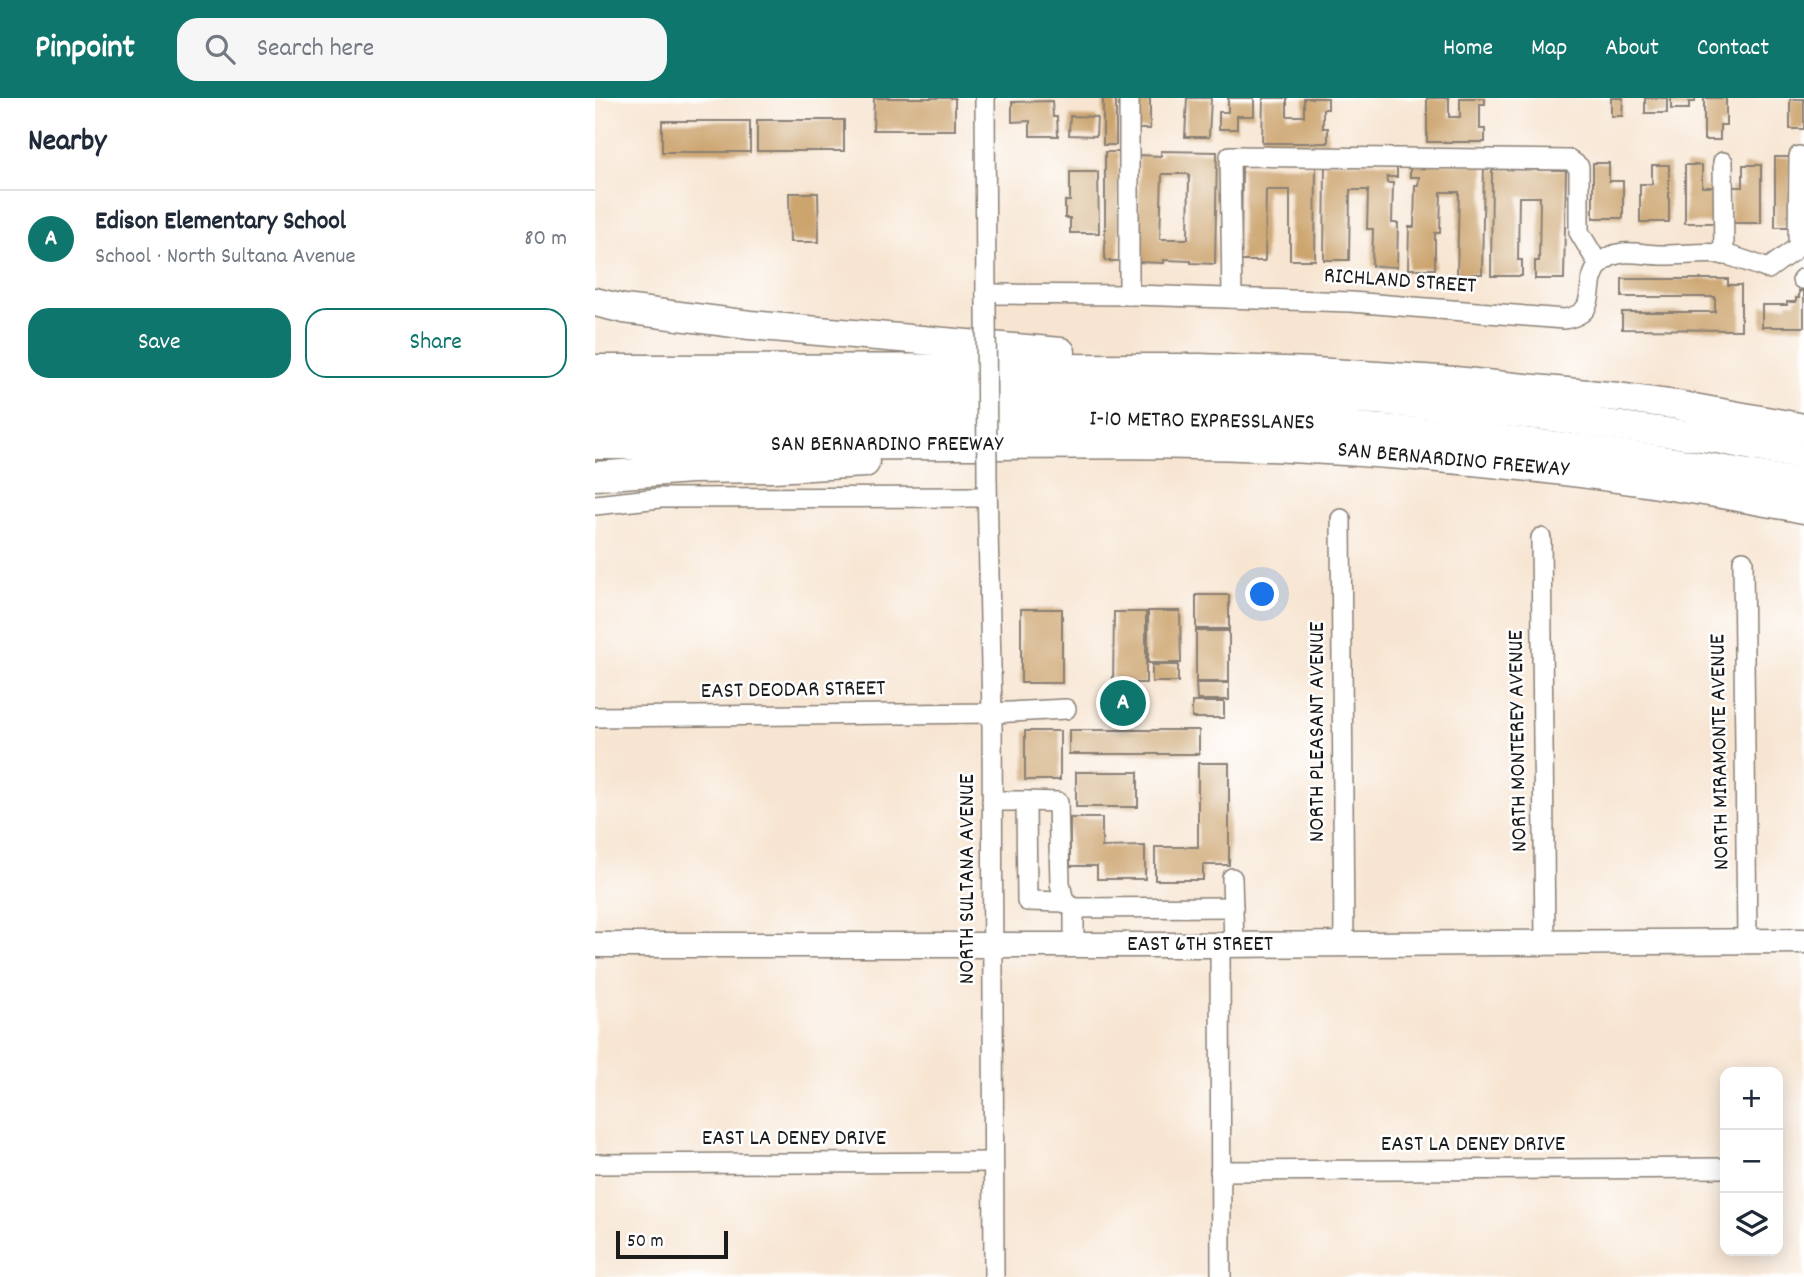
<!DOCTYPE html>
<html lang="en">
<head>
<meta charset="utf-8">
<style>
	body { margin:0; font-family:Dekko,sans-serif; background:#f6f6f7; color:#1f2937 }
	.controls { position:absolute; right:21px; bottom:21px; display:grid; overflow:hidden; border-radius:14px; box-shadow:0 4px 18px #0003 }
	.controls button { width:63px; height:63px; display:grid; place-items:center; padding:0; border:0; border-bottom:2px solid #e0e1e3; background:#fff; color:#1f2937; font:35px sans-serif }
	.scale { position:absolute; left:21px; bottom:18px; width:112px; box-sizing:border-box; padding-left:7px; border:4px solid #1c1c1c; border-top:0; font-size:19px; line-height:24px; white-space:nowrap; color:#1c1c1c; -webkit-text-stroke:5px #fff; paint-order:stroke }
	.you { position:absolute; left:668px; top:497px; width:24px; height:24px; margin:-18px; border:5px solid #fff; border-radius:50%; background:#1a73e8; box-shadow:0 0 0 10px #1a73e833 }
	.badge { display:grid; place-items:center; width:46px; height:46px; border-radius:50%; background:#0f766e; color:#fff; font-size:23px; font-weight:700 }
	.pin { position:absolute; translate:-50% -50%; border:4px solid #fff; box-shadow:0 2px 7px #0006 }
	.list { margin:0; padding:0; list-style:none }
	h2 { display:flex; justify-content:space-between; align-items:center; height:91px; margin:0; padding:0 28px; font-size:30px }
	h2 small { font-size:23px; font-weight:400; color:#747a83 }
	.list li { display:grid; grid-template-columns:46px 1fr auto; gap:21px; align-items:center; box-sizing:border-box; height:98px; padding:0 28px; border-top:2px solid #e0e1e3 }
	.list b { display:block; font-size:26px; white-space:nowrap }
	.list p { margin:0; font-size:23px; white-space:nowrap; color:#747a83 }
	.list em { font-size:23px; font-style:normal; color:#747a83 }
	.actions { display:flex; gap:14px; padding:21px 28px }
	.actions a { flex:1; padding:16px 0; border:2px solid #0f766e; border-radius:21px; text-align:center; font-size:24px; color:#0f766e }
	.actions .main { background:#0f766e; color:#fff }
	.icon { flex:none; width:38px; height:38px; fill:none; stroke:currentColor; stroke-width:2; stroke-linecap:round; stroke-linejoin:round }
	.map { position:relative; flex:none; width:1209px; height:1179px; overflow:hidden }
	header { display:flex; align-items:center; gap:42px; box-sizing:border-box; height:98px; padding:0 35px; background:#0f766e; color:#fff }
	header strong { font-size:33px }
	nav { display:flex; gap:38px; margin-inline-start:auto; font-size:24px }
	.search { width:490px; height:63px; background:#f6f6f7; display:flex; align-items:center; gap:18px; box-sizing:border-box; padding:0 24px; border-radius:21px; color:#747a83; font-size:26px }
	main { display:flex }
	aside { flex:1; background:#fff }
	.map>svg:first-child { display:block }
</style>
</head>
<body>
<header>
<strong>Pinpoint</strong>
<div class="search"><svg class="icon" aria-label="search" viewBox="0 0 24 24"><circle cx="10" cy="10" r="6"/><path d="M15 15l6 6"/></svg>Search here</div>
<nav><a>Home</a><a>Map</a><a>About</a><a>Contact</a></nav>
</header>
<main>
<aside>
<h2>Nearby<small></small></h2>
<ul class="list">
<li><span class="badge">A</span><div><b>Edison Elementary School</b><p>School · North Sultana Avenue</p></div><em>80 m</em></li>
</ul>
<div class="actions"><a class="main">Save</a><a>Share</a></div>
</aside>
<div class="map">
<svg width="1209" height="1179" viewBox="0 0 1209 1179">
	<rect width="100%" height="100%" fill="#fff"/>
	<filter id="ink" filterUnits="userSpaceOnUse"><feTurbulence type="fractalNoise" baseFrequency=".0143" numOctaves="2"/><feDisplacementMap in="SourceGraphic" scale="14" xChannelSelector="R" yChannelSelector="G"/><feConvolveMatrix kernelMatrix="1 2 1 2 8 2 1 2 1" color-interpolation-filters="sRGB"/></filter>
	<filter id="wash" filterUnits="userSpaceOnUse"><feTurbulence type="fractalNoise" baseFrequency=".00686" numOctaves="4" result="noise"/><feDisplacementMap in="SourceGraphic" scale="28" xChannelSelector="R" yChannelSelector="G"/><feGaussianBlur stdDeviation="1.57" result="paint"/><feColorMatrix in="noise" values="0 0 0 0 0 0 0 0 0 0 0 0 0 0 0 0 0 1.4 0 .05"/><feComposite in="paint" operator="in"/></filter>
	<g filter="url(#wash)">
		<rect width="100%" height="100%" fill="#f7e5d1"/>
		<g id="blocks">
			<!-- building -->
			<g fill="#cca46e" fill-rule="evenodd">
				<path d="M279 0H360V32H278Z"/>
				<rect x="508" y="0" width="13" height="47"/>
				<rect x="541" y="0" width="14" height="31"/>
				<path d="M592 0H616L614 39H590Z"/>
				<path d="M633 0H659V18H642V31H624V14H633Z"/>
				<path d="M668 0H692V18H709V0H733V11H728V30H733V45H667Z"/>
				<path d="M832 0H854V19H865V0H890V6H885V31H890V44H832Z"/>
				<path d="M1016 0H1028L1027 18H1016Z"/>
				<rect x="1050" y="0" width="22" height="15"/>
				<path d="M1076 0H1100V4H1094V11H1076Z"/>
				<path d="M1109 0H1131V27H1125V42H1109Z"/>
				<rect x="1195" y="1" width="14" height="30"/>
				<path d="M457 3 458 19H462L463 38H435V23L417 24V4Z"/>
				<path d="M475 18 502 19 501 38 474 37Z"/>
				<rect x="162" y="22" width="87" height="31"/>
				<rect x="67" y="23" width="88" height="31"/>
				<path d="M566 53 622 54 620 166 596 165V163L569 162V165L543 164 544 57 566 58ZM567 76H594L593 141H565Z"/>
				<rect x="510" y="54" width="14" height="109"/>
				<rect x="1180" y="59" width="15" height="70"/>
				<path d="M730 64 802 65V79H792V85H798L797 125H803L802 169 777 168 778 131H772L773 92H755L754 162H729Z"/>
				<path d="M815 65 889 66 887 176H862L864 94H846L845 135H840V171H813L814 129H819L820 87H823L824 79H815Z"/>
				<path d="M998 65H1014V83H1028V120H998Z"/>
				<path d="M647 67 721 68 720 162H695V92H671L670 163H646Z"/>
				<path d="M1057 67H1074V124H1045V86H1057Z"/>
				<path d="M1090 67H1107V89H1121V125H1090Z"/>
				<path d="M1148 67H1166V125H1136V89H1148Z"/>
				<path d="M897 71 971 72 969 181H940V163H944L945 99H924L923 162H927V178H896Z"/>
				<path d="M475 74H503L504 135H475V120H470V103H475Z"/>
				<path d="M194 95H223L224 144H195Z"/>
				<path d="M1027 181H1133V187H1146V232L1027 231V214H1120V199H1027Z"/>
				<path d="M1204 193H1209V229H1167V207H1192V204H1201V200H1204Z"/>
				<rect x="601" y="497" width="33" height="34"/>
				<rect x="426" y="511" width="41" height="74"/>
				<path d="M553 513H585L586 565H553Z"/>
				<path d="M519 514H551V585H518Z"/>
				<rect x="601" y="533" width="33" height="51"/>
				<rect x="557" y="567" width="26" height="17"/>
				<path d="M601 585H634V602H602Z"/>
				<rect x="597" y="604" width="32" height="16"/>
				<rect x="474" y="632" width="130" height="24"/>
				<rect x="430" y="633" width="35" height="49"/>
				<path d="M603 665H634V767H608V782H560V749H603Z"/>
				<rect x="481" y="674" width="62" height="35"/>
				<path d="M475 720H507V749L550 748V781H502V768H475Z"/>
			</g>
		</g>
	</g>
	<g filter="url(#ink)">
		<use href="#blocks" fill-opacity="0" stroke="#8a8076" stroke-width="2"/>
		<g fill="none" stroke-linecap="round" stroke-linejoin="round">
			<defs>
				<g id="minor">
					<path d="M390 0 391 203"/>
					<path d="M534 0V197"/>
					<path d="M1128 64 1129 157"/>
					<path d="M1207 181H1209"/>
					<path d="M391 196 539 197 756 204 969 221C1008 214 986 189 1004 167 1010 160 1019 156 1028 155 1041 154 1053 157 1066 157 1085 158 1114 153 1132 157 1146 161 1160 166 1173 171L1203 149 1204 58"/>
					<path d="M637 200 635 58 975 62 984 69V134L1004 167"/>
					<path d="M392 383 397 615 399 1179"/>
					<path d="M0 407 65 400 392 399"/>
					<path d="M746 421 749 846"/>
					<path d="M946 440 950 845"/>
					<path d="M1148 463 1152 843"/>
					<path d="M0 619 397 615 471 611"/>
					<path d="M397 703H431L432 803 469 804 479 810V847"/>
					<path d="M431 703 463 704 465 785 469 804"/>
					<path d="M637 780 639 847"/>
					<path d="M479 810 638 809"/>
					<path d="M625 847 626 1179"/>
					<path d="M0 1066 398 1064"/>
					<path d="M625 1073 1130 1070"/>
				</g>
				<path id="major" d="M0 847H625L1209 843"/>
				<g id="highway">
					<path d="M0 204 29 211 155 227 466 254"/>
					<path d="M0 271 604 270 720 274 860 283 1023 299 1082 307 1209 330"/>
					<path d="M0 296H599L781 302 950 318 1122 341 1209 358"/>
					<path d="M0 323C144 323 289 322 433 322 512 322 591 320 671 324 851 332 1031 352 1209 386"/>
					<path d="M0 347C122 347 244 348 366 347 475 347 585 344 695 350 867 358 1039 378 1209 411"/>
					<path d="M0 378 96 371 178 370 270 365"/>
				</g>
			</defs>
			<!-- minor casing -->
			<use href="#minor" stroke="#8a8076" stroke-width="22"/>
			<!-- major casing -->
			<use href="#major" stroke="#8a8076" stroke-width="27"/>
			<!-- highway casing -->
			<use href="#highway" stroke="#8a8076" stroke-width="31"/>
			<!-- minor -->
			<use href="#minor" stroke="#fff" stroke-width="19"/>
			<!-- major -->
			<use href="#major" stroke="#fff" stroke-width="24"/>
			<!-- highway -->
			<use href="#highway" stroke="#fff" stroke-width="28"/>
			<defs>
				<path id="minor-bridge" d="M391 203 392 383"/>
			</defs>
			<!-- minor-bridge casing -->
			<use href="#minor-bridge" stroke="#8a8076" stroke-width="22" stroke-linecap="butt"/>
			<!-- minor-bridge -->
			<use href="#minor-bridge" stroke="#fff" stroke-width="19"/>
		</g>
	</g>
	<g text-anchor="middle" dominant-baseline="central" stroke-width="5" stroke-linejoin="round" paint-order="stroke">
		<!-- street labels -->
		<g font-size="23" fill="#1c1c1c" stroke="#fff">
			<text transform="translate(805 184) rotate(4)">RICHLAND STREET</text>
			<text transform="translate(607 324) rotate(1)">I-10 METRO EXPRESSLANES</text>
			<text x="292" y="347">SAN BERNARDINO FREEWAY</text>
			<text transform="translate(858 363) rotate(5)">SAN BERNARDINO FREEWAY</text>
			<text transform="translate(198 593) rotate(-1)">EAST DEODAR STREET</text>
			<text transform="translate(723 634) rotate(-90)">NORTH PLEASANT AVENUE</text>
			<text transform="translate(924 643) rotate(-91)">NORTH MONTEREY AVENUE</text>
			<text transform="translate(1126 654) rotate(-91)">NORTH MIRAMONTE AVENUE</text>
			<text transform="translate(373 781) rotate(-90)">NORTH SULTANA AVENUE</text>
			<text x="605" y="847">EAST 6TH STREET</text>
			<text x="199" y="1041">EAST LA DENEY DRIVE</text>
			<text x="878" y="1047">EAST LA DENEY DRIVE</text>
		</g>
	</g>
</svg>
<div class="controls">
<button>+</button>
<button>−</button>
<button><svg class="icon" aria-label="layers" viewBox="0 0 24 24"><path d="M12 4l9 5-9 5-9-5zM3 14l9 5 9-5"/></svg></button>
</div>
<div class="scale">50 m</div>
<div class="you"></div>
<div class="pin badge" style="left:528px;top:605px">A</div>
</div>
</main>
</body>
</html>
